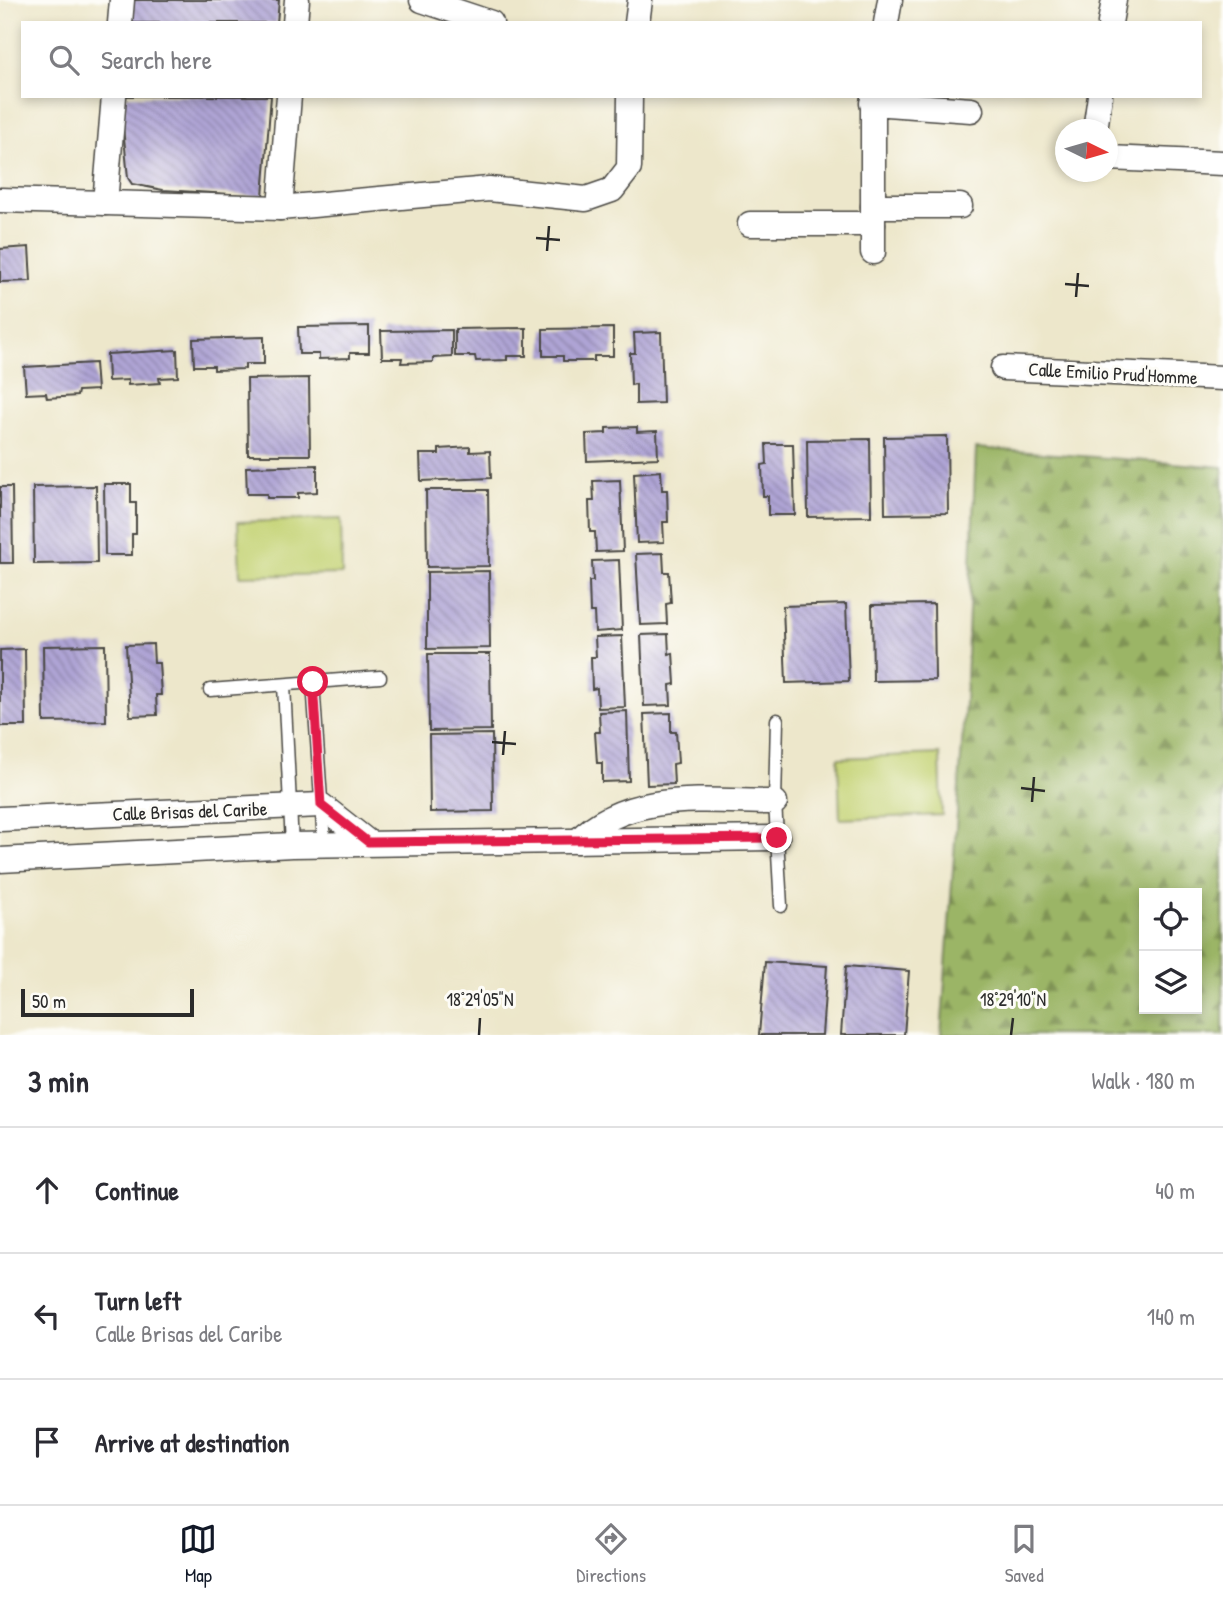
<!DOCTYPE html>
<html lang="en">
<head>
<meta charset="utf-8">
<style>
	body { margin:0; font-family:"Patrick Hand",sans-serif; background:#f7f7f7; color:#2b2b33 }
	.controls { position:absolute; right:21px; bottom:21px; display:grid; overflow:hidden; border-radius:0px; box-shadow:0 4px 10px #0003 }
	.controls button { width:63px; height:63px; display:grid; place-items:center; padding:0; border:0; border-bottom:2px solid #e1e1e2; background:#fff; color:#2b2b33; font:35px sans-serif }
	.compass { position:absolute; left:1055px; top:119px; width:63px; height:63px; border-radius:50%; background:#fff; box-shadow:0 4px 10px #0003; rotate:95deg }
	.scale { position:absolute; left:21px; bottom:18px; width:173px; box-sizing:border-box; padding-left:7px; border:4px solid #2b2b2b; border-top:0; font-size:19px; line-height:24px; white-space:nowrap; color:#2b2b2b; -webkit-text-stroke:5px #fdfcf7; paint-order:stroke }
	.stop { position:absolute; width:21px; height:21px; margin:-16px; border:5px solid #e11d48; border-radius:50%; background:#fff }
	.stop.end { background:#e11d48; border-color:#fff; box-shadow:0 2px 7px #0008 }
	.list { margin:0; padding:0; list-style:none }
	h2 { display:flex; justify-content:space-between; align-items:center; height:91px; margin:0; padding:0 28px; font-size:30px }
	h2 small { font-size:23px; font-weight:400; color:#7c7c81 }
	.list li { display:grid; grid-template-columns:46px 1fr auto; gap:21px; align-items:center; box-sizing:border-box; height:126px; padding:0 28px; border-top:2px solid #e1e1e2 }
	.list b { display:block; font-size:26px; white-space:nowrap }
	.list p { margin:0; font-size:23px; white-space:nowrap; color:#7c7c81 }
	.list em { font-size:23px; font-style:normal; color:#7c7c81 }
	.icon { flex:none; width:38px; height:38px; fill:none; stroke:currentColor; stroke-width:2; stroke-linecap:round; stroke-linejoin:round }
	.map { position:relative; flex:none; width:1223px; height:1035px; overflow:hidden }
	.search { position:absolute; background:#fff; box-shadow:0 4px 10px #0003; left:21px; right:21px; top:21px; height:77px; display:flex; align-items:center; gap:18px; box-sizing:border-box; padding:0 24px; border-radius:0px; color:#7c7c81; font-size:26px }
	.sheet { height:469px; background:#fff }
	nav { display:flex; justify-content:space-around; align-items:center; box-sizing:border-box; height:98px; border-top:2px solid #e1e1e2; background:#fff; font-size:19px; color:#7c7c81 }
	nav a { display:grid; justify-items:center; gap:4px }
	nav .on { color:#111827 }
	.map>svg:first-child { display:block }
</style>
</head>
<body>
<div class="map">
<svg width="1223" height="1035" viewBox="0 0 1223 1035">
	<defs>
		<pattern id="forest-firs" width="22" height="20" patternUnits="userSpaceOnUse" patternTransform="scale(1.75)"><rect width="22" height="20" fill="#9bb566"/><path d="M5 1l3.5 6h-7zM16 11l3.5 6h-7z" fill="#7f9354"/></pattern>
		<pattern id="building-back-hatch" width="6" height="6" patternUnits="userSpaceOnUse" patternTransform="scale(1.75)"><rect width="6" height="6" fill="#afa4d5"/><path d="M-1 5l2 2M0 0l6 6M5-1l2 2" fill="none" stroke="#8f86ad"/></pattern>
	</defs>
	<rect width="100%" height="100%" fill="#fdfcf7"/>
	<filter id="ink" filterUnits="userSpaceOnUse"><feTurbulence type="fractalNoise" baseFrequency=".0143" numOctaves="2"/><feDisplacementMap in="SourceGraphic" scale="14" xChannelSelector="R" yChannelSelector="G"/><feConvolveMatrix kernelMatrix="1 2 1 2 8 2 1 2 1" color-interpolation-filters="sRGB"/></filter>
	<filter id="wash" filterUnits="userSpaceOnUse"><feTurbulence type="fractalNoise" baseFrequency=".00686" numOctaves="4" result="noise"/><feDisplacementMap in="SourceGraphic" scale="28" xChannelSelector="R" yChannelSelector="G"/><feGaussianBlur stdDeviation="1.57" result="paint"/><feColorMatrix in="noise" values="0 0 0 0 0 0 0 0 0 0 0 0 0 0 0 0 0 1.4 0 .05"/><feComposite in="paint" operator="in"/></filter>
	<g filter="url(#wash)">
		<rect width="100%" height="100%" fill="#ede7cb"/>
		<!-- grass -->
		<g fill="#c4d375" stroke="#787f50" stroke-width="2">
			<path d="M341 519 342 574 240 576 238 522Z"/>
			<path d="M940 754 942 815 840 819 838 758Z"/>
		</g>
		<!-- forest -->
		<path fill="url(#forest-firs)" stroke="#637048" stroke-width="2" fill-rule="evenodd" d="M976 448 1223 467V1035H941L965 703ZM1144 893H1197V1009H1144Z"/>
		<g id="blocks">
			<!-- building -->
			<g fill="url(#building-back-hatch)">
				<path d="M133 0H279L277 23H132Z"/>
				<path d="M125 96H271L263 196 163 190 132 184 128 178 123 127Z"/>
				<path d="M29 247 31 281 0 282V249Z"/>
				<path d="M369 326V353H350V358L319 359V354H299L298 327Z"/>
				<path d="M526 328V356H507V360L476 361 475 356H455V329Z"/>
				<path d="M613 328V356H594V361H563V356H543V329Z"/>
				<path d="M452 330V357L433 358V362L401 363 402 358H382L381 331Z"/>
				<path d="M661 332 663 403 636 404V384L631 385 630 353H635L634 333Z"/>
				<path d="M264 337V364H245V369L214 370V366H194L193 339Z"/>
				<path d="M177 350 178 377 159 378 160 383 128 385V380L108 381 107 354Z"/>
				<path d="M95 363 97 390 78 391 77 396 47 398 46 393 26 394 24 367Z"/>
				<path d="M309 378 310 455H248L247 379Z"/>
				<path d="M637 427V432L657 431 658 458 587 461 586 434 606 433V428Z"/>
				<path d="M947 436 948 513 885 514 884 437Z"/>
				<path d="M870 439 871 516 808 517 807 440Z"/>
				<path d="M766 444H793L795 515H768V496H763L762 465 767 464Z"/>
				<path d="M470 447V452L490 451 491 478 421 481 420 454H439V449Z"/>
				<path d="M317 465V492L298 493V498H267V494H247L246 467Z"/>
				<path d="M661 471 662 490H667L668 522H663L664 542 637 543 634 473Z"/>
				<path d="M620 480 623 551 596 552 595 532H590L589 501H594L593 481Z"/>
				<path d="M104 484H131V503H136V534H132V555H105Z"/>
				<path d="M96 486 97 563 34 564 33 487Z"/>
				<path d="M0 487H12L13 563H0Z"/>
				<path d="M426 490H488L489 566 427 567Z"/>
				<path d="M663 553 664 572H669L671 603 666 604 667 624 640 625 636 554Z"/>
				<path d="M619 560 622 630 595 632 594 612H590L589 581H593L592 561Z"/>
				<path d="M489 571 490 648 427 649V572Z"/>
				<path d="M846 604 849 681 786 683 783 606Z"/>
				<path d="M934 604 935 680 873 681 872 605Z"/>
				<path d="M668 634 669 654 673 653 675 684 670 685 671 705 644 706 641 635Z"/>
				<path d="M622 636 625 707 598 708 597 688 592 689 591 657H596L595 637Z"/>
				<path d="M153 644 154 663H159L161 695H156L157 715 130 716 126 645Z"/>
				<path d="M105 645 106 721 44 722 43 646Z"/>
				<path d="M25 649 26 726H0V650Z"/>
				<path d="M428 654H490L491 730 429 731Z"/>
				<path d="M627 711 629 781 602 782V763H597L595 732H600L599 712Z"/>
				<path d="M671 713V732H676L678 763 673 764 674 784 647 785 644 714Z"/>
				<path d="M492 734 493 811 430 812 429 735Z"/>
				<path d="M765 962 827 966 822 1035H759Z"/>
				<path d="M846 966 909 971 904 1035H841Z"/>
			</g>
		</g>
	</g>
	<g filter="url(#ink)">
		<use href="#blocks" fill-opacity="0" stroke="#484743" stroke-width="2"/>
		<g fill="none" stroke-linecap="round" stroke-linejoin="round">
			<defs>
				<g id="lane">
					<path d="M313 682 324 844"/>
					<path d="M284 685 292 845"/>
					<path d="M210 690 380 677"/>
					<path d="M777 720 775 802 781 906"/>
				</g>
				<g id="street">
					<path d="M422 0 491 23"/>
					<path d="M120 23 122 0"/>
					<path d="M295 23 297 0"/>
					<path d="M637 23 640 0"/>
					<path d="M886 23 890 0"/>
					<path d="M1110 23 1114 0"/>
					<path d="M872 103 971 110"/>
					<path d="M1095 130 1100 96"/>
					<path d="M1108 158 1223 163"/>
					<path d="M0 200 280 208 489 189 586 199 612 190 629 168 630 96"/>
					<path d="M105 203 114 96"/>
					<path d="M873 206H960"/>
					<path d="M280 208 289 96"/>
					<path d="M750 224H873"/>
					<path d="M873 252V96"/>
					<path d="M1003 368 1223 378"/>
					<path d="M0 819 321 805 368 842"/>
					<path d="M578 841C629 789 709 802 775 802"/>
					<path d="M0 860 292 845 777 838"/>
				</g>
			</defs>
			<!-- lane casing -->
			<use href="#lane" stroke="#484743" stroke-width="15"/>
			<!-- street casing -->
			<use href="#street" stroke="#484743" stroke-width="27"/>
			<!-- lane -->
			<use href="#lane" stroke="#fff" stroke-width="12"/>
			<!-- street -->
			<use href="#street" stroke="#fff" stroke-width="24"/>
		</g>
	</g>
	<g fill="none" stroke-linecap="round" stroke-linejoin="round" filter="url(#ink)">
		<!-- route -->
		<path stroke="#e11d48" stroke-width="9" d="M313 682 321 805 368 842 777 838"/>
	</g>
	<!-- ticks -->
	<path fill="none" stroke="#2b2b2b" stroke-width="2.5" d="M536 238 560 240M547 251 549 226M1065 284 1089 286M1076 297 1078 273M492 742 516 744M503 755 505 731M1021 788 1045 791M1032 802 1034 777M479 1035 480 1018M1011 1035 1013 1018"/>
	<g text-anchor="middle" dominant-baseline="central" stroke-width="6" stroke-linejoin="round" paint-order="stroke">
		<!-- street labels -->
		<g font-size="19" fill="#2b2b2b" stroke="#fdfcf7">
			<text transform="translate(1113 373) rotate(3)">Calle Emilio Prud'Homme</text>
			<text transform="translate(190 811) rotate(-2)">Calle Brisas del Caribe</text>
		</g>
	</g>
	<g font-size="18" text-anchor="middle" fill="#2b2b2b" stroke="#fdfcf7" stroke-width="6" stroke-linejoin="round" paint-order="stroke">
		<text x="480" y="1006">18°29'05"N</text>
		<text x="1013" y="1006">18°29'10"N</text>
	</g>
</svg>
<div class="controls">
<button><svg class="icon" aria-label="locate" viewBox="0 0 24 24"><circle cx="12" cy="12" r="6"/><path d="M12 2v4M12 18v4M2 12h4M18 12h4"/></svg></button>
<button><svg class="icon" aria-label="layers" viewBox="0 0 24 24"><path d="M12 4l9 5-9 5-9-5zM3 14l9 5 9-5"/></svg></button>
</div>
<svg class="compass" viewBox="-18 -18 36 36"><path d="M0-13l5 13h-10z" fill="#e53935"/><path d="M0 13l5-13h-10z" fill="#7c7c81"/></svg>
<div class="scale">50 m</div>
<div class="stop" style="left:313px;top:682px"></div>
<div class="stop end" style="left:777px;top:838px"></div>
<div class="search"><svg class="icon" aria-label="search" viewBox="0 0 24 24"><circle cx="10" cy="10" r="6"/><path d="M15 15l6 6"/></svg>Search here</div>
</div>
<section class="sheet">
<h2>3 min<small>Walk · 180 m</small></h2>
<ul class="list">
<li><svg class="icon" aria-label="ahead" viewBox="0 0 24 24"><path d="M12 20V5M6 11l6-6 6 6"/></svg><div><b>Continue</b></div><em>40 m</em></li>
<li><svg class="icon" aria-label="left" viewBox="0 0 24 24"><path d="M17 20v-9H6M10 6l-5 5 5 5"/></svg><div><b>Turn left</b><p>Calle Brisas del Caribe</p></div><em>140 m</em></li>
<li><svg class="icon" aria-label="arrive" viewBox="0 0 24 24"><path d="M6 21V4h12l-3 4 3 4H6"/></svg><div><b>Arrive at destination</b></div></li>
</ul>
</section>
<nav>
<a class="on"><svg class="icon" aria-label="map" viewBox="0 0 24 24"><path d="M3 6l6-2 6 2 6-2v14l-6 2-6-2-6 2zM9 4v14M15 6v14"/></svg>Map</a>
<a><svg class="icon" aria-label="directions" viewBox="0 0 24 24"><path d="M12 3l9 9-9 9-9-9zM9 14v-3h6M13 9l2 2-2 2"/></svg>Directions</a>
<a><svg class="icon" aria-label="saved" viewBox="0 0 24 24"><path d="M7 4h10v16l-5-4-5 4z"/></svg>Saved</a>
</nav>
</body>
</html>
